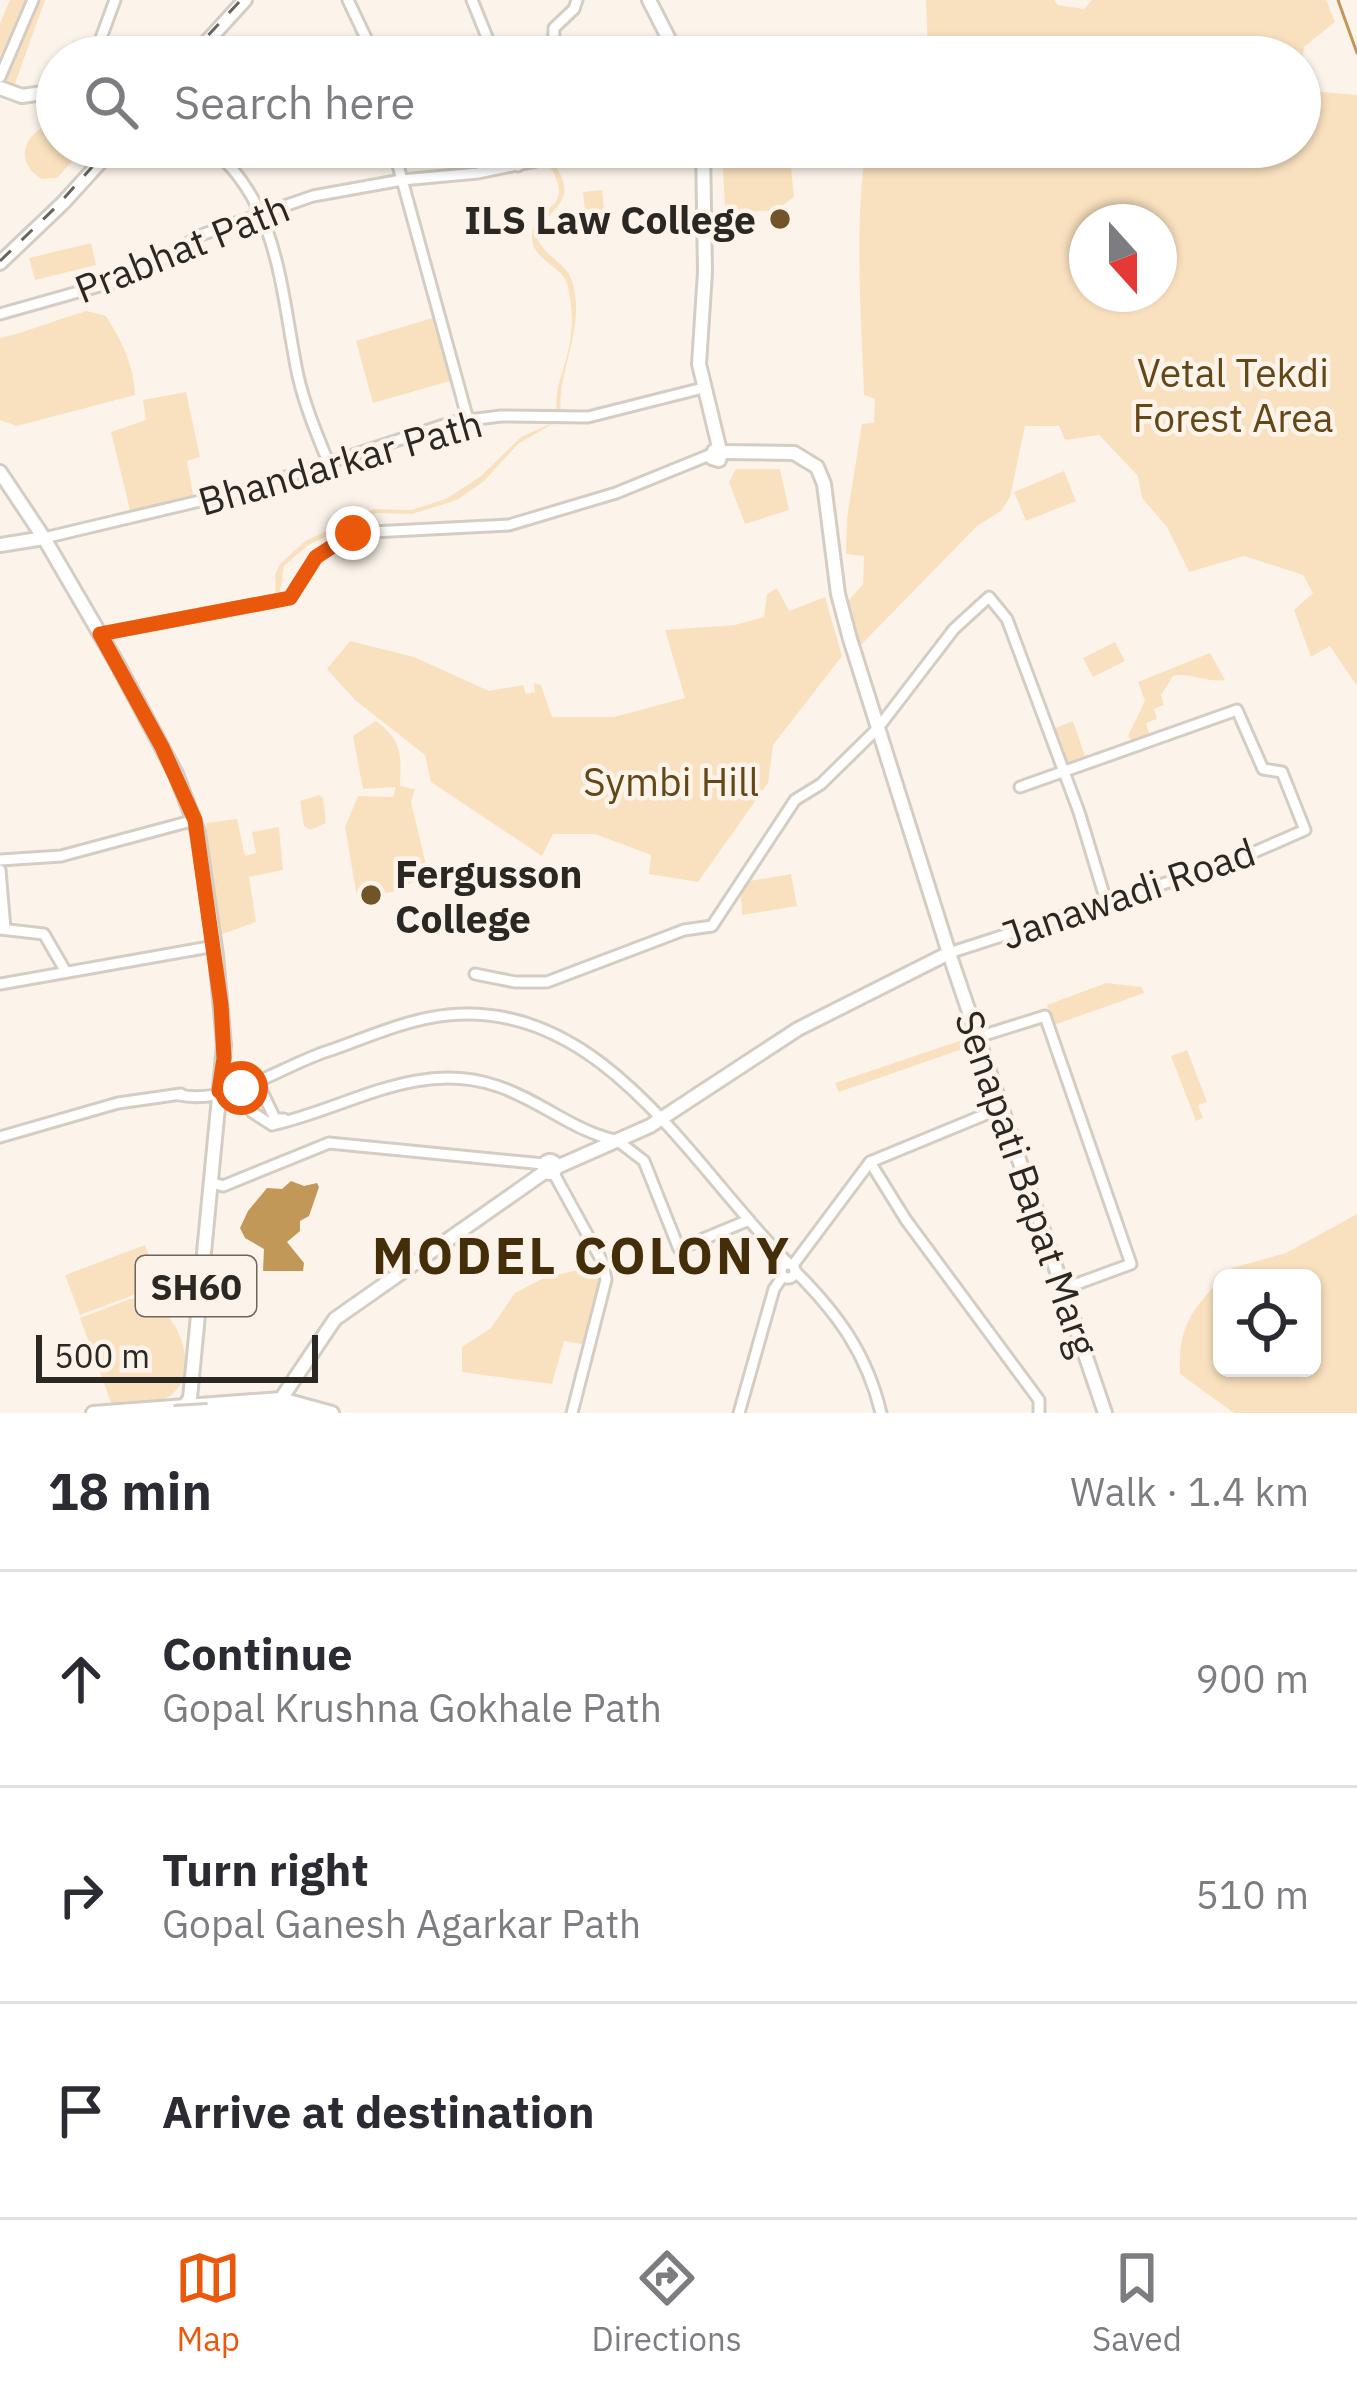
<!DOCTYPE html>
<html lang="en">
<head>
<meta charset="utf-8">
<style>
	body { margin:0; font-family:"IBM Plex Sans",sans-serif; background:#f2f2f3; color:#2b2b33 }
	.controls { position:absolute; right:36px; bottom:36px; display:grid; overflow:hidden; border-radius:18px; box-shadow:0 3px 9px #0004 }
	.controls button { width:108px; height:108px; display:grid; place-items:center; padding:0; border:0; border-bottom:3px solid #e1e1e2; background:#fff; color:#2b2b33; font:60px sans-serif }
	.compass { position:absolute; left:1069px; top:204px; width:108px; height:108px; border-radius:50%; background:#fff; box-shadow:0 3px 9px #0004; rotate:159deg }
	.scale { position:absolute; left:36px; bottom:30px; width:282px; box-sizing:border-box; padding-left:12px; border:6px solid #2b2824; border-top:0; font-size:33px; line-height:42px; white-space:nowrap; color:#2b2824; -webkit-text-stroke:9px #fcf4ea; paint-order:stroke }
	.stop { position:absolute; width:36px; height:36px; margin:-27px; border:9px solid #ea580c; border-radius:50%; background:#fff }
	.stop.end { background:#ea580c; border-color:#fff; box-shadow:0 3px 12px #0008 }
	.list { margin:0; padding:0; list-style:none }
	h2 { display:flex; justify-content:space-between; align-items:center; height:156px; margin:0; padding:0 48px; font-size:51px }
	h2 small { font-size:39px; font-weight:400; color:#7c7c81 }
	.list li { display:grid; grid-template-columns:78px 1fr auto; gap:36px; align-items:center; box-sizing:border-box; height:216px; padding:0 48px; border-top:3px solid #e1e1e2 }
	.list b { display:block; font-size:45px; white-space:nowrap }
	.list p { margin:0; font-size:39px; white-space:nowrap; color:#7c7c81 }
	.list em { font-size:39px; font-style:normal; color:#7c7c81 }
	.icon { flex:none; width:66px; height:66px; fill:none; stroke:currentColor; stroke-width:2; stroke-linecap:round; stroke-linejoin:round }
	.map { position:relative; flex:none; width:1357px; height:1413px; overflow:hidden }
	.search { position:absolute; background:#fff; box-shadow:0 3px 9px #0004; left:36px; right:36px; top:36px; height:132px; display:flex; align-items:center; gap:30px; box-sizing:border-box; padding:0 42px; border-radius:66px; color:#7c7c81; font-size:45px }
	.sheet { height:804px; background:#fff }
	nav { display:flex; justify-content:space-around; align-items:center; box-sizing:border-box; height:168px; border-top:3px solid #e1e1e2; background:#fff; font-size:33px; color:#7c7c81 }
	nav a { display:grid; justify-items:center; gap:6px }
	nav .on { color:#ea580c }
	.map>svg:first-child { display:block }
</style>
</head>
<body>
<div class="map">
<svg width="1357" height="1413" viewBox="0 0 1357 1413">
	<rect width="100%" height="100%" fill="#fcf4ea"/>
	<!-- green -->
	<g fill="#f9e1bf" fill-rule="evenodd">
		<path d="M10 0H29L0 64V23Z"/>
		<path d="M35 0H45L13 89 2 82Z"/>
		<path d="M926 0H1054L1058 5 1084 9 1092 0H1326L1335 22 1304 47 1300 81V57H928Z"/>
		<path d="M1300 90 1357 95V686L1330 646 1311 657 1294 610 1313 593 1303 575 1244 556 1189 572 1167 527 1142 498 1138 476 1099 435 1065 440 1059 426H1025L1010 497 1001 511 977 526 857 649 844 606 863 584 864 556 846 554 847 518 862 424 874 423 875 399 864 395C861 312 854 230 866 147H1300ZM1087 222H1159V294H1087Z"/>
		<path d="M57 122V147H83L82 150 57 178 42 179C11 160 26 129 57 122Z"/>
		<path d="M722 147H789L794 197 776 210 730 213 725 210Z"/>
		<path d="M554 163C581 205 549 203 537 237 543 256 566 262 572 281 587 330 556 369 561 415H557C553 385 569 362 571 333 573 319 571 301 568 287 564 265 531 261 532 236 533 201 579 214 549 165Z"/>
		<path d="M602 190 605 221 586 222 583 192Z"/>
		<path d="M91 243 96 265 35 280 29 258Z"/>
		<path d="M87 311 106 316C122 342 134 365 135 395L17 426 0 420V338C31 331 57 319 87 311Z"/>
		<path d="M439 316 457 379 373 403 356 341Z"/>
		<path d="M186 392 200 457 187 461 194 500 131 514 111 432 146 420 143 400Z"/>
		<path d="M561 419 518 444 484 481 457 500 412 514 376 513 308 545 284 566 279 598 276 599 275 575 280 564 305 541 374 509 411 510 446 499 481 476 521 437Z"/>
		<path d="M736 469H780L789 510 745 524 729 482Z"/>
		<path d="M1064 471 1076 501 1026 521 1014 492Z"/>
		<path d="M777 588 789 611 825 597 842 656 773 745 768 783 698 882 649 874 651 855 595 834H553L542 856 431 782 425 755 355 700 327 669 350 641 414 657 489 691 523 685 526 694 535 692 534 683 541 685 552 717H614L685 698 665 630 735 625 764 617 767 594Z"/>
		<path d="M1115 642 1125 661 1093 677 1083 658Z"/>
		<path d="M1210 653 1225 680C1205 683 1190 672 1173 676L1161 695 1164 705 1154 709 1157 719 1146 723 1149 733 1134 743 1128 736 1145 701 1138 682Z"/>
		<path d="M376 721C403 742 401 754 400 786L415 789 411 802 428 873 398 891 357 897 345 827 358 796 393 797 396 787 363 789 353 736Z"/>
		<path d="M1073 721 1087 762 1070 767 1066 758 1060 760 1050 730Z"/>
		<path d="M319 795 323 798 326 823 310 830 304 826 300 801Z"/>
		<path d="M237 819 245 856 256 853 252 832 279 827 283 870 249 877 256 922 220 935 206 823Z"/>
		<path d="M791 874 797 906 742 915 741 895 735 894 744 882Z"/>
		<path d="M1106 983 1142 987 1144 993 1054 1025 1047 1005Z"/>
		<path d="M965 1039 968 1047 839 1092 835 1083Z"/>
		<path d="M1187 1050 1207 1102 1198 1105 1203 1118 1196 1121 1171 1056Z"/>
		<path d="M1357 1214V1413H1234L1180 1374C1178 1328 1191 1310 1222 1278V1368H1312V1278H1222L1232 1268 1286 1253Z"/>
		<path d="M145 1245 160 1285 80 1315 65 1275Z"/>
		<path d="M587 1268 589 1273 602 1269 604 1280 587 1345 564 1341 552 1384 462 1372V1347L491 1328 515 1293 544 1278Z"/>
		<path d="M143 1298C176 1307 204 1371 171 1395 157 1405 129 1403 112 1405L80 1318 130 1299Z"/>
	</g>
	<!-- water -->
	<path fill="#c29859" d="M291 1181 304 1186 317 1183 319 1187 309 1216 300 1221V1231L287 1242 304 1263 303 1271H263L264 1249 245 1238 240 1228 248 1211 267 1188 282 1189Z"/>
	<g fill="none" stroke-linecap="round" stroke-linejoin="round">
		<!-- stream -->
		<path stroke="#c29859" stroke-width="3" d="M1338 0 1357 53"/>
		<defs>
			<g id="minor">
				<path d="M348 0 375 57"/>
				<path d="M472 0 495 57"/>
				<path d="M94 57 115 0"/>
				<path d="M553 57 554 28 574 9 577 0"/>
				<path d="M0 77 33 0"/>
				<path d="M209 147C280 201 281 295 298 376 305 406 317 435 329 464"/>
				<path d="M393 147 468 420"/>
				<path d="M516 147 518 166"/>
				<path d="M0 314 135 276 201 235 313 196 402 180 478 173 546 159 650 147"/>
				<path d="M44 538 246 490 453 422 501 416 588 417 703 388"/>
				<path d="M100 634 290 598 316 557 353 533 509 525 616 493 712 454"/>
				<path d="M0 860 61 856 195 820"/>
				<path d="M0 870 5 929"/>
				<path d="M0 929 44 934 66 972"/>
				<path d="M949 953 1234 861 1305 830 1282 772 1263 769 1237 710 1020 787"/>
				<path d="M475 974 515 982H547L684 930 712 926 795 800 821 784 878 728 954 629 989 597 1007 619 1079 812 1106 901"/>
				<path d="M0 984 215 946"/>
				<path d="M978 1037 1045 1016 1131 1264 1063 1289"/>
				<path d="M257 1081 275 1119H284"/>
				<path d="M241 1088 252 1112 272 1125C349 1108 416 1059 497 1086 538 1099 573 1131 615 1140"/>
				<path d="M179 1095C230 1105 278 1068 325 1052 364 1039 406 1019 448 1015 603 999 693 1168 788 1263"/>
				<path d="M0 1137 118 1103 181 1094"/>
				<path d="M618 1141 644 1161 679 1249 749 1220"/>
				<path d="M870 1162 906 1220 1039 1400V1413"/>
				<path d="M553 1172 603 1263 606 1280 572 1413"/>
				<path d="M210 1182 223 1186 329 1143 544 1164"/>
				<circle cx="788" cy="1271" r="7"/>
				<path d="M793 1265 870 1162 1001 1108"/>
				<path d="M795 1271C838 1314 867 1354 881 1413"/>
				<path d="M739 1413 774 1289 783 1276"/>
			</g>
			<g id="major">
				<path d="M649 0 678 57"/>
				<path d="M193 57 245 0"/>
				<path d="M0 88 22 96 57 91"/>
				<path d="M703 147 705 272 699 364 720 451"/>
				<path d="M0 263 63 203 114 147"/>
				<path d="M714 451 721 453 719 460 712 458Z"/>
				<path d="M721 452 794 453 817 467 824 484 838 594 850 639 949 953 1105 1413"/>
				<path d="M0 472 44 538 118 665 176 774 198 832 216 955 224 1045 190 1398 180 1413"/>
				<path d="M0 545 44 538"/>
				<circle cx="550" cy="1167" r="6"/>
				<path d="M557 1167 650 1126 798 1029 949 953"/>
				<path d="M281 1399 335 1319 546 1171"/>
				<path d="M208 1411 283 1408 302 1412"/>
				<path d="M93 1413 281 1399 332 1413"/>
			</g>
		</defs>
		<!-- minor casing -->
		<use href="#minor" stroke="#d4cdc3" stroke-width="15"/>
		<!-- major casing -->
		<use href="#major" stroke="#d4cdc3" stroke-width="18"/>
		<!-- minor -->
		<use href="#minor" stroke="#fff" stroke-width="9"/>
		<!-- major -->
		<use href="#major" stroke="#fff" stroke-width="12"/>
		<!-- rail -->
		<g stroke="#67635d" stroke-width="3" stroke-dasharray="15 15" stroke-linecap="butt">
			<path d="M188 57 241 0"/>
			<path d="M0 261 56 207 110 147"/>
		</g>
		<defs>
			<path id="major-bridge" d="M174 1413 208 1411"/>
		</defs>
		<!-- major-bridge casing -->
		<use href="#major-bridge" stroke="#d4cdc3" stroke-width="18" stroke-linecap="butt"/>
		<!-- major-bridge -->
		<use href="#major-bridge" stroke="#fff" stroke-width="12"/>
	</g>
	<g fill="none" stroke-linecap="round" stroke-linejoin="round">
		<!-- route -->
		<path stroke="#ea580c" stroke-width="15" d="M241 1088 219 1091 224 1058 221 1005 195 820 162 747 100 634 290 598 316 557 353 533"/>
	</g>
	<!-- markers -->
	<g fill="#715427" stroke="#fcf4ea" stroke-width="4.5">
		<circle cx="780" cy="219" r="12"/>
		<circle cx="371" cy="895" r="12"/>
	</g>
	<g text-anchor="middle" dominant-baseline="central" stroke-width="9" stroke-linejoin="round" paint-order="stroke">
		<!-- shield labels -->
		<rect fill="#fcf4ea" stroke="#6a655f" stroke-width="3" x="136" y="1256" width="120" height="60" rx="9"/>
		<g font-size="36" font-weight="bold" fill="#2b2824">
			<text x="196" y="1286">SH60</text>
		</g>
		<!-- poi labels -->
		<g font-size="39" font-weight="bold" fill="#2b2824" stroke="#fcf4ea" text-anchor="end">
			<text x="756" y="219">ILS Law College</text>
			<text x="395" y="873" text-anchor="start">Fergusson<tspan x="395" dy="45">College</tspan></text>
		</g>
		<!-- street labels -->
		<g font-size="39" fill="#2b2824" stroke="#fcf4ea">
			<text transform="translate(182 248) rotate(-22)">Prabhat Path</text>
			<text transform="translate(340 462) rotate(-16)">Bhandarkar Path</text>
			<text transform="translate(1128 893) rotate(-19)">Janawadi Road</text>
			<text transform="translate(1027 1183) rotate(71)">Senapati Bapat Marg</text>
		</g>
		<!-- park labels -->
		<g font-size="39" fill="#644717" stroke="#fcf4ea">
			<text x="1233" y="372">Vetal Tekdi<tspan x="1233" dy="45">Forest Area</tspan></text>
			<text x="671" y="781">Symbi Hill</text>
		</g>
		<!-- district labels -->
		<g font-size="51" font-weight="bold" letter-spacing="3" fill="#442e09" stroke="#fcf4ea">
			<text x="582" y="1255">MODEL COLONY</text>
		</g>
	</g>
</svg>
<div class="controls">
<button><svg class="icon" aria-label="locate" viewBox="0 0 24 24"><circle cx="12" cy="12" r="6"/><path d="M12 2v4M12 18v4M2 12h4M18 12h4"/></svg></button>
</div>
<svg class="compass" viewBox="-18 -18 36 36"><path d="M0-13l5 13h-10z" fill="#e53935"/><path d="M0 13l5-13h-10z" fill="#7c7c81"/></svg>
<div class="scale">500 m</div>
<div class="stop" style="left:241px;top:1088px"></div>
<div class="stop end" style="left:353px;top:533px"></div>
<div class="search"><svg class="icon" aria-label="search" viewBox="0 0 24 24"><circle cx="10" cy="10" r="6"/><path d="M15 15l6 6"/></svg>Search here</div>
</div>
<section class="sheet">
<h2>18 min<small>Walk · 1.4 km</small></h2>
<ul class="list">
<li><svg class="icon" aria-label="ahead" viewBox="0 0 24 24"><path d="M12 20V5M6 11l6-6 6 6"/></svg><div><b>Continue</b><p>Gopal Krushna Gokhale Path</p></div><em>900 m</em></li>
<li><svg class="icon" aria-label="right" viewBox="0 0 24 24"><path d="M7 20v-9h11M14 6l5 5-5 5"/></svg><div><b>Turn right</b><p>Gopal Ganesh Agarkar Path</p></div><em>510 m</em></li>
<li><svg class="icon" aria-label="arrive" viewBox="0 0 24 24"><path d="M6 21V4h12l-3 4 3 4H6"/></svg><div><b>Arrive at destination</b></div></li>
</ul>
</section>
<nav>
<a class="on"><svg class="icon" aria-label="map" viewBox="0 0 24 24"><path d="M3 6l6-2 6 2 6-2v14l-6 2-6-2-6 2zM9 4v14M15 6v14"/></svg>Map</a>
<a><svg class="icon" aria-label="directions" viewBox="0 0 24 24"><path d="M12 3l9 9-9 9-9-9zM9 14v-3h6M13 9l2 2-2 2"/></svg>Directions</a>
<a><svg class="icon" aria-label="saved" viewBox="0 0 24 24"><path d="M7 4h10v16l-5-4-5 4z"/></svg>Saved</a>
</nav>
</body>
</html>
